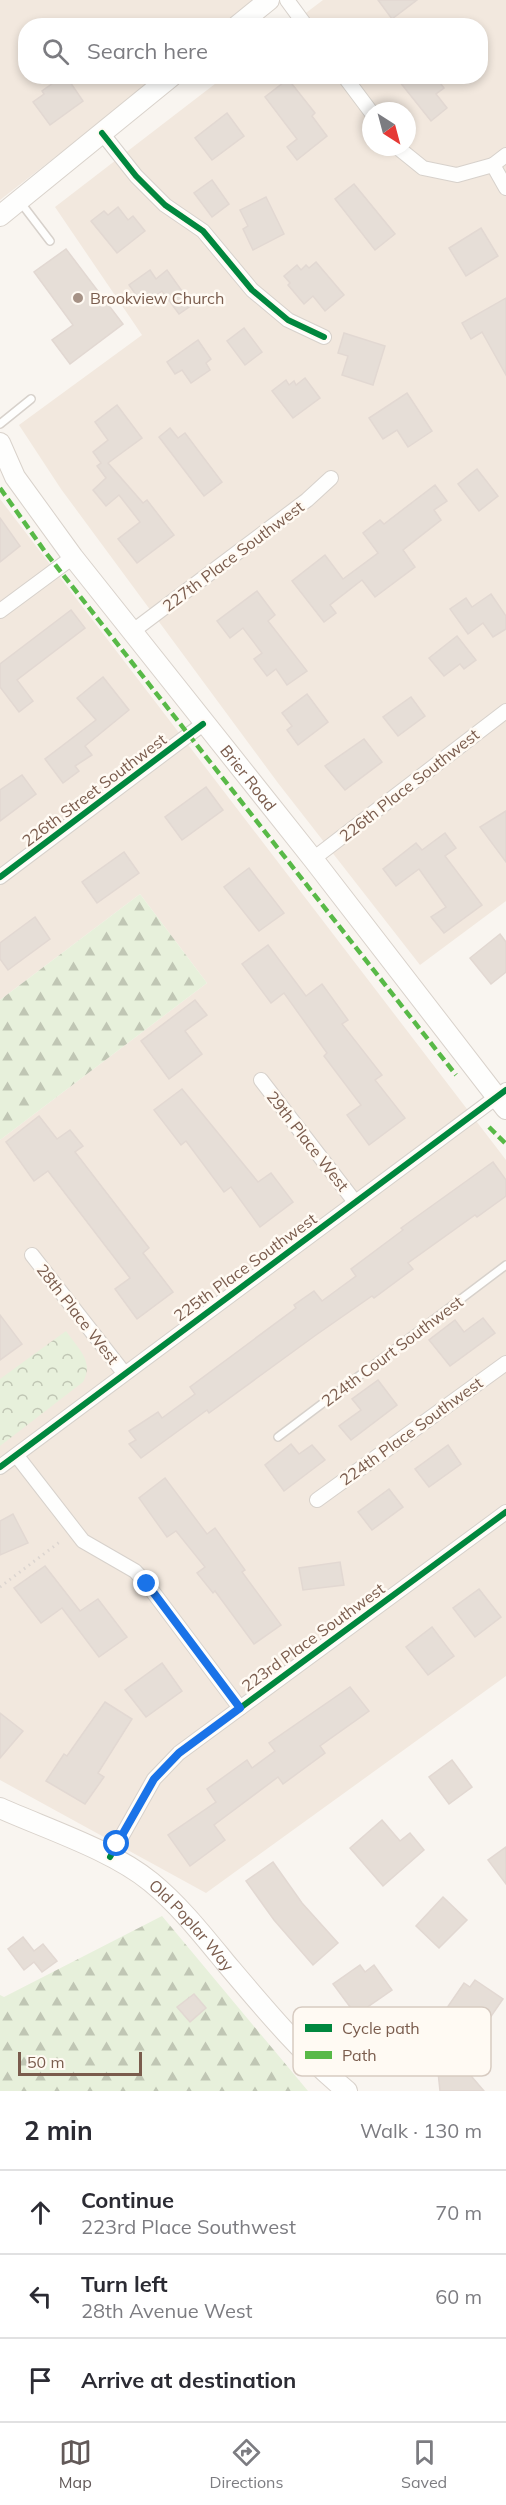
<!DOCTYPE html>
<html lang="en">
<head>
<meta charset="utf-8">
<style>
	body { margin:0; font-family:Mulish,sans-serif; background:#f2f2f3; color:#2b2b33 }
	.compass { position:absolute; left:362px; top:102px; width:54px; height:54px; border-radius:50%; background:#fff; box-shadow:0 3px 9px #0003; rotate:144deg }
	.scale { position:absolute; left:18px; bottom:15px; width:124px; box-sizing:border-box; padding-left:6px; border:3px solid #7a5c4d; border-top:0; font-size:16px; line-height:21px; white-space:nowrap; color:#7a5c4d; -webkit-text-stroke:4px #fffaf3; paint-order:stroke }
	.stop { position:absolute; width:18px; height:18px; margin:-14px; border:4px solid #1a73e8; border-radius:50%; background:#fff }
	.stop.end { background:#1a73e8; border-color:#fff; box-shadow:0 2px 6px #0008 }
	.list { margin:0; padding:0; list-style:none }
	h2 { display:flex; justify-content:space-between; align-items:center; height:78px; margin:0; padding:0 24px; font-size:26px }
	h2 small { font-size:20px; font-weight:400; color:#7c7c81 }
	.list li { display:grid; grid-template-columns:39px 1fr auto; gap:18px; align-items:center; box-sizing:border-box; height:84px; padding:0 24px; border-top:2px solid #e1e1e2 }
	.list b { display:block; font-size:22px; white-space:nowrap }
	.list p { margin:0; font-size:20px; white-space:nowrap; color:#7c7c81 }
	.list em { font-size:20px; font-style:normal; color:#7c7c81 }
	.icon { flex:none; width:33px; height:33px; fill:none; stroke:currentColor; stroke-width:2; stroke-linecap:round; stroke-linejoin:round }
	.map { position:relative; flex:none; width:506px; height:2091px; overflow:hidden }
	.search { position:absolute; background:#fff; box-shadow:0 3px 9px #0003; left:18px; right:18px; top:18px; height:66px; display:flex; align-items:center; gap:15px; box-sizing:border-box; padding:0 21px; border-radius:24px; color:#7c7c81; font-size:22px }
	.sheet { height:330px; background:#fff }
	nav { display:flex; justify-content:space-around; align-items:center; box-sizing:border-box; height:84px; border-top:2px solid #e1e1e2; background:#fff; font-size:16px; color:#7c7c81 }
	nav a { display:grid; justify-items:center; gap:3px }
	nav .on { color:#625958 }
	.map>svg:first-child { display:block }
</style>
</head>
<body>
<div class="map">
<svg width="506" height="2091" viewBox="0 0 506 2091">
	<defs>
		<pattern id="forest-firs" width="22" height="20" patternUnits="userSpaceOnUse" patternTransform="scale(1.5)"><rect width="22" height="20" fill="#e7f0db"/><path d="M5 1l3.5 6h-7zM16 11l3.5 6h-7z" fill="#c0c6b4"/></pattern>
		<pattern id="park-crowns" width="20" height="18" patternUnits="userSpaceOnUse" patternTransform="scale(1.5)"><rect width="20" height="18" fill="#e7f0db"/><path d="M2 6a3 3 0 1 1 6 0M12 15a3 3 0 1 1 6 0" fill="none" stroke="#c0c6b4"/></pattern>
	</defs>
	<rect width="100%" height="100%" fill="#f9f5f0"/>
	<!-- residential -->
	<g fill="#f2e8de" fill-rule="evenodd">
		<path d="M0 0H256L224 25 26 26V76L158 77 0 200Z"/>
		<path d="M323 0H506V901L420 965 278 783 61 489 19 425 142 335 55 207 224 77 480 76V26L290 25ZM371 111H407V147H371Z"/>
		<path d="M0 499 506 1160V1676L206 1893 0 1780V1140L207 983 140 894 0 1000Z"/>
	</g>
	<!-- forest -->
	<g fill="url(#forest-firs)">
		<path d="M140 894 207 983 0 1140V1000Z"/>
		<path d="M162 1916 308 2091H0V1995L4 1997Z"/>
	</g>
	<!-- park -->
	<path fill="url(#park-crowns)" d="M66 1331C77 1347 95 1362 83 1382L0 1446V1379Z"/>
	<!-- building -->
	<g fill="#e6ded7" stroke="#e2d8d2" stroke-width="1.5">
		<path d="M378 0H417L392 19Z"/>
		<path d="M63 76H66L83 101 50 125 33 102 44 94 42 91Z"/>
		<path d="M395 76H435L444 88 436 94 447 108 431 121Z"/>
		<path d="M288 79 315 113 312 116 327 136 297 160 287 147 297 139 265 97Z"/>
		<path d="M227 113 244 136 212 160 195 138Z"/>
		<path d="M212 180 229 204 212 217 194 193Z"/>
		<path d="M354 184 395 234 375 250 335 199Z"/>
		<path d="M266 197 284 234 253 250 243 229 248 226 240 210Z"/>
		<path d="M118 207 128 220 133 216 145 231 117 253 91 221 104 211 108 215Z"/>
		<path d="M481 228 498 256 466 276 449 248Z"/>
		<path d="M66 249 123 324 70 364 52 340 73 325 34 272Z"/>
		<path d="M316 262 344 295 325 311 313 296 304 304 288 285 290 283 284 276 297 265 301 270 306 265 309 268Z"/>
		<path d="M150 270 156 279 167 270 192 305 179 314 162 291 143 305 129 285Z"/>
		<path d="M506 298V375L482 332 471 339 462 323Z"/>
		<path d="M244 328 262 352 245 365 227 341Z"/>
		<path d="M344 333 385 346 373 385 342 375 348 356 338 353Z"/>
		<path d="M198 340 211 359 206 363 210 370 191 383 182 370 175 374 167 362Z"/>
		<path d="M305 378 320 398 293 418 272 391 286 380 289 385 294 381 296 385Z"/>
		<path d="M407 393 432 431 408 447 397 430 383 439 369 418Z"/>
		<path d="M117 405 142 438 108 463 143 503 147 500 174 535 137 563 118 539 140 522 119 495 106 506 93 490 106 478 97 466 101 463 93 452 108 440 95 422Z"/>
		<path d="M170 428 178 438 185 433 222 482 204 496 159 437Z"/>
		<path d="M477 469 498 496 479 511 458 484Z"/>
		<path d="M435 485 447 501 434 510 441 520 403 550 415 567 375 597 362 580 330 605 336 613 324 622 292 581 325 555 343 579 378 553 363 533 380 520 384 524Z"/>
		<path d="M0 518 20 546 0 562Z"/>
		<path d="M257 591 275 615 268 621 307 671 287 685 276 669 267 676 254 659 262 653 243 628 230 638 217 621Z"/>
		<path d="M491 594 506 616V629L493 637 483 623 468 634 450 609 466 598 472 607Z"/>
		<path d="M71 610 85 628 17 680 33 701 19 712 0 687V664Z"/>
		<path d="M457 636 476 660 464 669 460 664 444 676 429 658Z"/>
		<path d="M103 677 129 710 85 746 92 755 75 766 79 771 63 783 45 759 96 720 77 698Z"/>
		<path d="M307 694 328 722 298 745 287 730 292 726 282 713Z"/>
		<path d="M411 697 425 716 398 736 383 717Z"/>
		<path d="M364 739 382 762 345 790 325 766Z"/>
		<path d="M22 775 36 794 0 821V790Z"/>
		<path d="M206 787 223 810 182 840 165 817Z"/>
		<path d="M506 811V862L480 827Z"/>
		<path d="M445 833 456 848 445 856 482 905 444 933 431 917 446 907 419 869 396 886 383 869 416 843 422 850Z"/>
		<path d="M124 852 139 873 97 903 82 882Z"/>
		<path d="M249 868 284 913 259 931 224 887Z"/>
		<path d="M35 917 50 939 8 970 0 959V943Z"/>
		<path d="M500 934 506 942V972L491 984 470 958Z"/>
		<path d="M268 945 306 996 322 984 348 1020 342 1024 382 1075 375 1080 405 1118 369 1145 347 1115 361 1105 324 1056 327 1053 284 993 271 1003 242 964Z"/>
		<path d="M195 1000 207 1015 185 1031 202 1054 169 1079 141 1041Z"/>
		<path d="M182 1089 258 1182 271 1173 293 1202 260 1227 231 1187 224 1192 186 1141 181 1145 154 1110Z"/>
		<path d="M39 1116 57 1139 70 1130 83 1146 75 1152 149 1248 143 1253 173 1292 137 1319 115 1289 130 1278 48 1171 34 1181 6 1142Z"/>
		<path d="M493 1162 506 1180V1196L477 1217 475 1215 408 1263 413 1269 374 1298 372 1296 316 1335 209 1413 207 1410 141 1458 129 1444 136 1440 129 1431 158 1412 162 1418 195 1394 190 1387 296 1308 294 1305 314 1291 322 1301 356 1276 351 1269 403 1230 401 1228Z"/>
		<path d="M0 1315 22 1344 0 1360Z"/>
		<path d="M483 1318 495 1333 450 1366 429 1340 455 1320 464 1332Z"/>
		<path d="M378 1380 397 1405 351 1440 339 1426 361 1410 352 1399Z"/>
		<path d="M291 1444 299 1454 312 1445 325 1460 284 1491 265 1465Z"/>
		<path d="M448 1445 461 1464 429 1487 415 1469Z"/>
		<path d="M165 1478 207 1534 215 1528 245 1570 242 1572 281 1625 254 1644 215 1591 213 1593 197 1573 205 1567 176 1531 167 1537 139 1498Z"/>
		<path d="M389 1489 403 1507 372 1530 358 1512Z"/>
		<path d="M13 1514 28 1543 0 1555V1521Z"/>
		<path d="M340 1562 344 1585 303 1590 299 1568Z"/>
		<path d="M45 1566 80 1611 98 1599 127 1637 99 1657 62 1608 41 1623 14 1588Z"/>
		<path d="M479 1589 501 1617 475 1637 453 1608Z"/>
		<path d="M432 1627 454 1656 428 1675 406 1647Z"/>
		<path d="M162 1663 182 1691 146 1717 125 1690Z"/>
		<path d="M350 1687 369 1711 320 1746 325 1753 283 1784 278 1777 214 1825 225 1840 190 1866 168 1835 216 1802 207 1789 247 1760 252 1768 275 1751 269 1743Z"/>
		<path d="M105 1702 132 1719 98 1773 104 1777 85 1804 46 1781 64 1754 67 1756Z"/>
		<path d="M0 1713 23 1731 0 1758Z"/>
		<path d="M452 1760 472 1787 449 1804 429 1777Z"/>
		<path d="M382 1820 400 1841 410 1833 424 1850 383 1886 350 1848Z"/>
		<path d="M506 1847V1884L488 1860Z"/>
		<path d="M273 1862 302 1903 338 1943 313 1965 274 1920 246 1881Z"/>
		<path d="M443 1897 467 1920 439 1948 416 1926Z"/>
		<path d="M23 1937 34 1951 43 1944 57 1961 42 1972 34 1962 24 1970 8 1949Z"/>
		<path d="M360 1965 365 1972 374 1965 392 1990 356 2015 333 1984Z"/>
		<path d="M475 1980 503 1999 474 2041 440 2018 464 1983 470 1987Z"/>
		<path d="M194 1994 206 2008 190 2022 177 2007Z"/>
		<path d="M468 2048 472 2077 484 2091H440L437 2062 443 2061 442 2052Z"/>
	</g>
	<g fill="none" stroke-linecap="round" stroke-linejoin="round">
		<defs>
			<g id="lane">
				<path d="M21 203 50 241"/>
				<path d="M0 424 31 399"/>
				<path d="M278 1437 506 1265"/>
			</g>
			<g id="street">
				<path d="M287 0 306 26"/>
				<path d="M344 76 371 112"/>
				<path d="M102 133 136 176 165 205 203 231 252 290 288 320 324 337"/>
				<path d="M397 147 423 168 457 175 493 165 506 188"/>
				<path d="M493 165 506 155"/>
				<path d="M0 611 73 557"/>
				<path d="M133 631 307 500 331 478"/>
				<path d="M313 859 506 711"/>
				<path d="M0 877 203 724"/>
				<path d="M261 1080 355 1202"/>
				<path d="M32 1255 124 1373"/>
				<path d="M17 1456 83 1541 135 1571 147 1584 240 1708"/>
				<path d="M0 1467 506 1090"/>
				<path d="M317 1500 506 1363"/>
				<path d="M110 1857 154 1779 179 1753 506 1512"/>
			</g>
			<g id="secondary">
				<path d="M237 26 269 0"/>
				<path d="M0 216 172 76"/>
				<path id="s1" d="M0 443 15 477 73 557 313 859 506 1109"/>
				<path id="s2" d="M0 1808C47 1829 112 1850 151 1882 179 1905 202 1934 225 1962 263 2007 301 2053 347 2091"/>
			</g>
		</defs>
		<!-- lane casing -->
		<use href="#lane" stroke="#d7d1cb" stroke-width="10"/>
		<!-- street casing -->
		<use href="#street" stroke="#d7d1cb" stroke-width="16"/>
		<!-- secondary casing -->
		<use href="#secondary" stroke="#d9d2cb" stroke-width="22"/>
		<!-- path -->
		<path stroke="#dcd5d0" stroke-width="3" stroke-dasharray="1.5 4.5" stroke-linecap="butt" d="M0 1587 61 1541"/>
		<!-- lane -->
		<use href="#lane" stroke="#fefefd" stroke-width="7"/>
		<!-- street -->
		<use href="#street" stroke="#fefefd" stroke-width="14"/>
		<!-- secondary -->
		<use href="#secondary" stroke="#fefefd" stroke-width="20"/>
		<!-- quiet -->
		<g stroke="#58b947" stroke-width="4.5" stroke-dasharray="9 4.5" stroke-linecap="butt">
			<path d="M0 488 46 553 456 1075"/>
			<path d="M489 1127 506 1144"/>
		</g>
		<defs>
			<g id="cycleway">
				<path d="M102 133 136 176 165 205 203 231 252 290 288 320 324 337"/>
				<path d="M0 877 203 724"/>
				<path d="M0 1467 506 1090"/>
				<path d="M110 1857 154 1779 179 1753 506 1512"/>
			</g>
		</defs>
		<!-- cycleway casing -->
		<use href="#cycleway" stroke="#fffaf3" stroke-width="10"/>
		<!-- cycleway -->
		<use href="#cycleway" stroke="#00873e" stroke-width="6"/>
	</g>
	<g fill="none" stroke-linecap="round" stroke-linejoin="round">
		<!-- route -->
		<path stroke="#1a73e8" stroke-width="8" d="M117 1844 154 1779 179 1753 240 1708 147 1584"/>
	</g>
	<!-- markers -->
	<circle fill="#a69286" stroke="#fffaf3" stroke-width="2" cx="78" cy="298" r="6"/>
	<g text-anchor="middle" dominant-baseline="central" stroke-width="5" stroke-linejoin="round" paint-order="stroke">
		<!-- poi labels -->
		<g font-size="16" fill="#7a5c4d" stroke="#fffaf3" text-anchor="start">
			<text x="90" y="298">Brookview Church</text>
		</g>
		<!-- street labels -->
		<g font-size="16" fill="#7a5c4d" stroke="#fffaf3">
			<text transform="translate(233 556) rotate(-37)">227th Place Southwest</text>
			<text stroke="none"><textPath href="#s1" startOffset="418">Brier Road</textPath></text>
			<text transform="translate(409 785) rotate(-38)">226th Place Southwest</text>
			<text transform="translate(94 790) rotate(-37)">226th Street Southwest</text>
			<text transform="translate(308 1141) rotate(52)">29th Place West</text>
			<text transform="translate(245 1267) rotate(-36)">225th Place Southwest</text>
			<text transform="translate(78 1314) rotate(52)">28th Place West</text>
			<text transform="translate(392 1351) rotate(-37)">224th Court Southwest</text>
			<text transform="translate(411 1431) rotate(-36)">224th Place Southwest</text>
			<text transform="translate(313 1637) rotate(-36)">223rd Place Southwest</text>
			<text stroke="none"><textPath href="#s2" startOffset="228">Old Poplar Way</textPath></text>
		</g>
	</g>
	<!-- legend -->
	<rect x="293" y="2007" width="198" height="69" rx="9" fill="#fffaf3" stroke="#d7cbc1" stroke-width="1.5"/>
	<rect x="305" y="2024" width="27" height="8" fill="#00873e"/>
	<rect x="305" y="2051" width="27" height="8" fill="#58b947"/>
	<g font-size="16" fill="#7a5c4d">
		<text x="342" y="2034">Cycle path</text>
		<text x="342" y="2061">Path</text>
	</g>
</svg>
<svg class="compass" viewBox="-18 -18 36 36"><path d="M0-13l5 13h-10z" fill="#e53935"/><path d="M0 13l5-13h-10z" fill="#7c7c81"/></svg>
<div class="scale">50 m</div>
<div class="stop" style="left:117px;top:1844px"></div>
<div class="stop end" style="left:147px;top:1584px"></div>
<div class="search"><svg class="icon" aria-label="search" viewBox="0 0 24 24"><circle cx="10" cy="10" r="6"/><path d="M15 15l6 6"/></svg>Search here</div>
</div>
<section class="sheet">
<h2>2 min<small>Walk · 130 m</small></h2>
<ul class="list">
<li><svg class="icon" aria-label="ahead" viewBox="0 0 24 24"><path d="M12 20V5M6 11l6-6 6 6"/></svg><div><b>Continue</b><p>223rd Place Southwest</p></div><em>70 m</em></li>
<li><svg class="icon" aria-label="left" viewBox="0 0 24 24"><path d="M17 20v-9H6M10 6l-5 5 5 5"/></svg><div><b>Turn left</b><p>28th Avenue West</p></div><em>60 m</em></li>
<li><svg class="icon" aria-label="arrive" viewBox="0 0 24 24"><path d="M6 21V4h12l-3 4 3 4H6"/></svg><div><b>Arrive at destination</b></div></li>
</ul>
</section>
<nav>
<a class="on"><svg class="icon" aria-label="map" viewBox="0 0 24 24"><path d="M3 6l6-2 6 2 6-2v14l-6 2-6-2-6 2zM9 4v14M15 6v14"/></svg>Map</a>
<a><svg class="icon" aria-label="directions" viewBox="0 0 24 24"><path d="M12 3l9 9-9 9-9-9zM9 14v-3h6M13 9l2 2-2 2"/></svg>Directions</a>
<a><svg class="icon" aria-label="saved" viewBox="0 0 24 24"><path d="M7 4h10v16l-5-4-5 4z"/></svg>Saved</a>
</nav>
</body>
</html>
